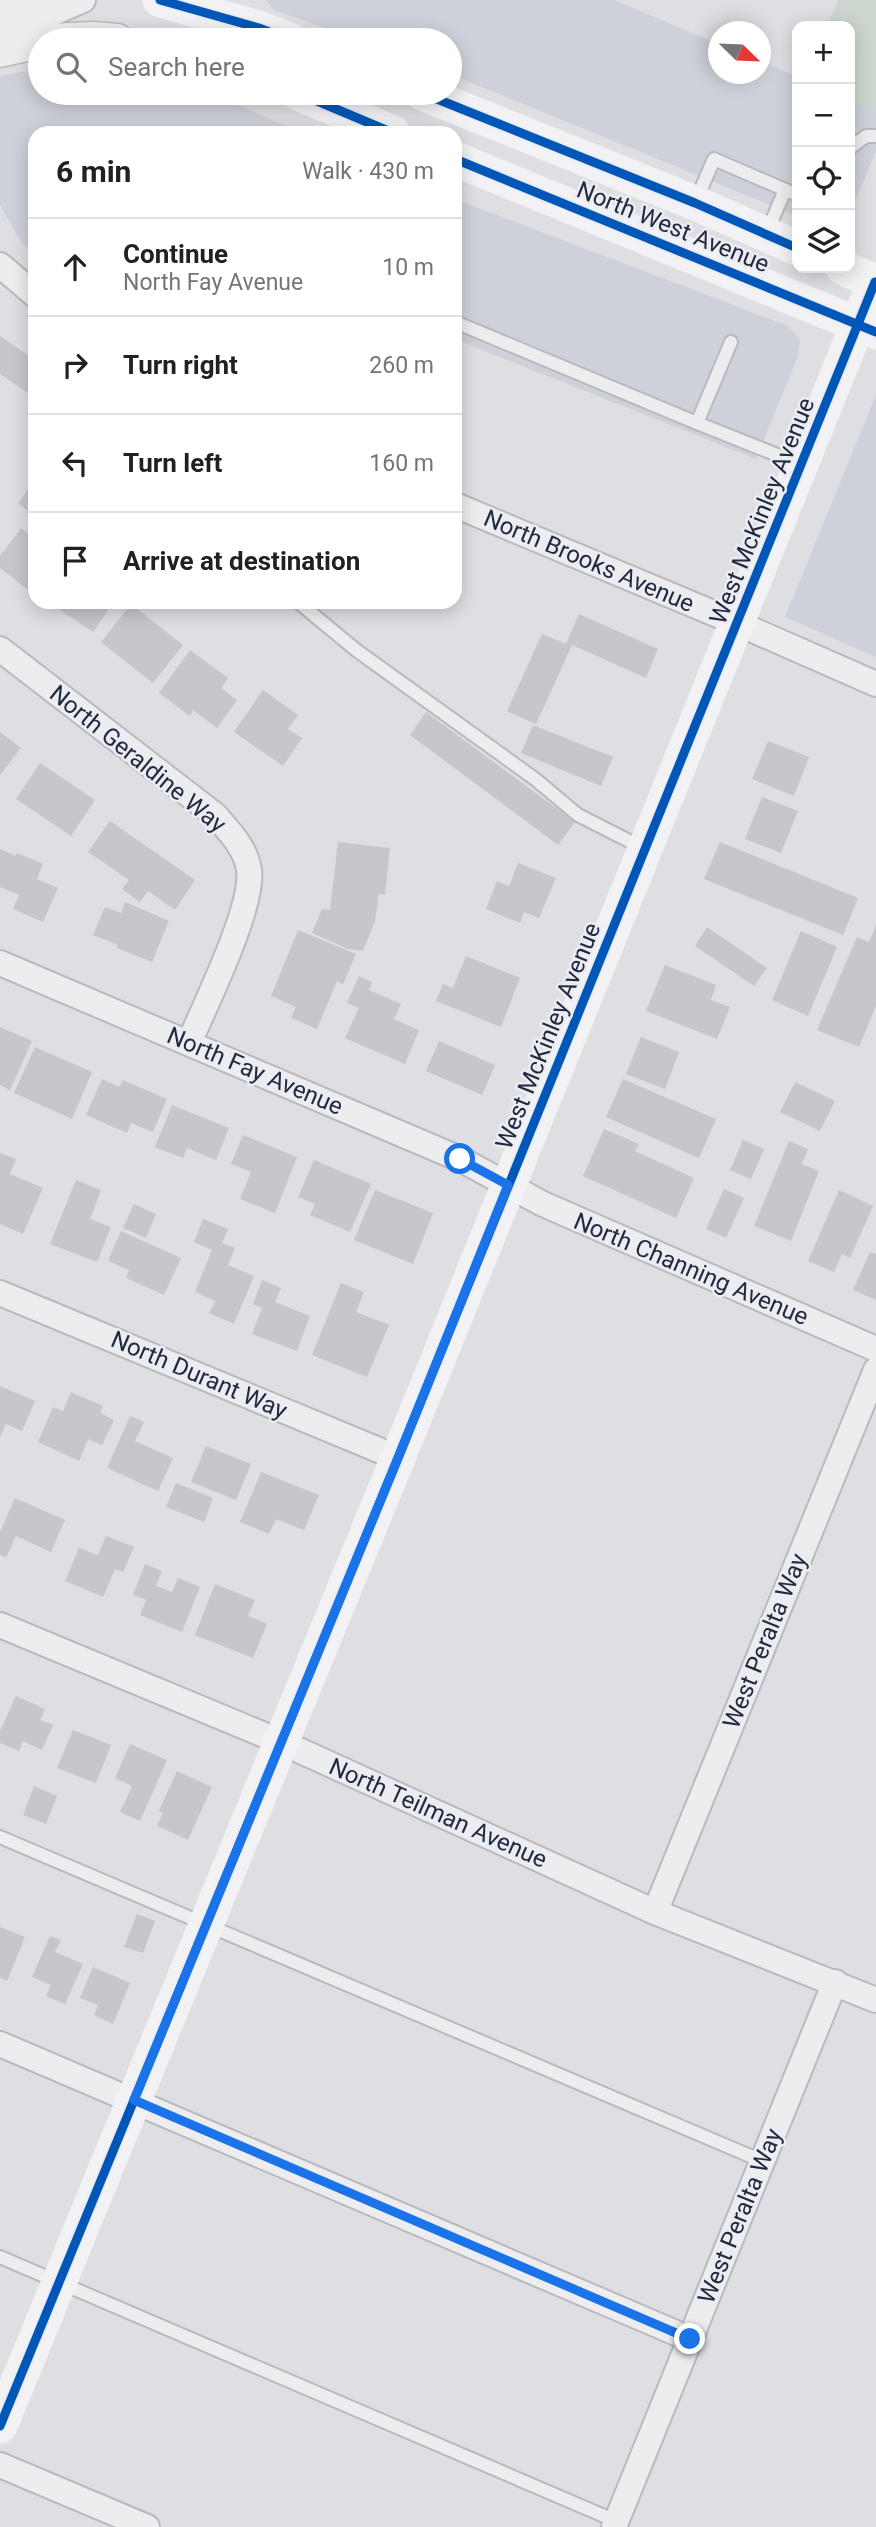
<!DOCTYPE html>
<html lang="en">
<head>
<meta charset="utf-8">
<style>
	body { margin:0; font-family:Roboto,sans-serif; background:#f2f2f2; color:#202124 }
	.controls { position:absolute; right:21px; top:21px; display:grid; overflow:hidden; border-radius:14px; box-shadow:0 4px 18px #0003 }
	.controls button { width:63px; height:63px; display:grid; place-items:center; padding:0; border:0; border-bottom:2px solid #e0e0e0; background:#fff; color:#202124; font:35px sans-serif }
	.compass { position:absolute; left:708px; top:21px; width:63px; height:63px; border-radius:50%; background:#fff; box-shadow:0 4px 18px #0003; rotate:113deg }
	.stop { position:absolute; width:21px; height:21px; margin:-16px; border:5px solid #1a73e8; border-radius:50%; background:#fff }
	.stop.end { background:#1a73e8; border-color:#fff; box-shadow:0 2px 7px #0008 }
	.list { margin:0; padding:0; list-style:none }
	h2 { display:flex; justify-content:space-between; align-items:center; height:91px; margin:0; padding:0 28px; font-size:30px }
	h2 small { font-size:23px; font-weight:400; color:#757577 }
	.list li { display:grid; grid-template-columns:46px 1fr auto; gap:21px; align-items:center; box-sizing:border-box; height:98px; padding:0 28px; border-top:2px solid #e0e0e0 }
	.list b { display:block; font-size:26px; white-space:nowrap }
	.list p { margin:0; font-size:23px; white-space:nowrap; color:#757577 }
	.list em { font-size:23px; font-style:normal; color:#757577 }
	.icon { flex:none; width:38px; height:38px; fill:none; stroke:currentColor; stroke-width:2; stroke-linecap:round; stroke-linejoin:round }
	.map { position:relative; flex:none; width:876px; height:2527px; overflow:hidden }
	.search { position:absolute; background:#fff; box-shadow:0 4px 18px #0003; left:28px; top:28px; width:434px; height:77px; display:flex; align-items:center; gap:18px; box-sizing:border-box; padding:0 24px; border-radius:38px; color:#757577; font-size:26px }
	.panel { position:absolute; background:#fff; box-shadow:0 4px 18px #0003; left:28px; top:126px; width:434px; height:483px; border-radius:21px }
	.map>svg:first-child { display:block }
</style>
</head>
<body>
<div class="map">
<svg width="876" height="2527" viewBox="0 0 876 2527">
	<rect width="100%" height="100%" fill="#dedee3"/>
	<!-- built -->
	<g fill="#cfd1da">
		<path d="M266 0H614L718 44V74H760L761 61 797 77V216L450 74V40H358L274 10Z"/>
		<path d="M40 69V93H211L301 133H35V256L21 242 0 205V76Z"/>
		<path d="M850 99 876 110V151L850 213Z"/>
		<path d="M455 199 788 326 800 339 798 356 756 459 455 339Z"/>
		<path d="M876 395V657L785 617Z"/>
	</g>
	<!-- green -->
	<path fill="#ccd6ce" d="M838 0H876V110L850 99V26H827Z"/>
	<!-- building -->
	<g fill="#c6c7cb">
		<path d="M0 336 35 360V398L0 374Z"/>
		<path d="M35 481V516L18 503Z"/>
		<path d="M21 528 35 539V582L28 590 0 568V556Z"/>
		<path d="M48 602H109L112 604 93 632Z"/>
		<path d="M131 604 183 645 153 683 101 642Z"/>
		<path d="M579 614 658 649 646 678 572 645 536 724 507 711 542 634 566 644Z"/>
		<path d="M190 650 228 678 221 688 237 700 217 728 193 710 190 716 159 693Z"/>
		<path d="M263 690 298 715 288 729 302 738 283 766 234 732Z"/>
		<path d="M426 712 575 822 558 845 410 735Z"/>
		<path d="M533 725 613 757 601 786 521 753Z"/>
		<path d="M0 732 21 748 0 775Z"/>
		<path d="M768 741 809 757 794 796 752 779Z"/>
		<path d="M40 763 95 800 71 836 16 799Z"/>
		<path d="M762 797 798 811 781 853 745 839Z"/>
		<path d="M110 821 195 880 175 910 148 891 140 902 122 889 129 880 88 852Z"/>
		<path d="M338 842 390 848 385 895 379 894 375 921 363 951 348 949 312 933 322 909 330 910Z"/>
		<path d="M720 842 858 898 843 935 704 879Z"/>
		<path d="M0 849 16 856 17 853 43 864 37 879 58 888 43 922 13 909 19 895 0 887Z"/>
		<path d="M518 863 556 878 539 918 524 912 520 923 486 909 497 881 509 886Z"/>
		<path d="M125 902 169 921 152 962 117 948 118 945 93 935 105 907 121 913Z"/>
		<path d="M876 925V1006L859 1047 817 1030 857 937 869 942Z"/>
		<path d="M707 927 767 968 754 986 695 946Z"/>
		<path d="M298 930 356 954 343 984 337 981 317 1029 291 1018 296 1007 271 996Z"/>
		<path d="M801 931 837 947 808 1016 772 1000Z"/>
		<path d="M466 956 520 978 501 1027 436 1001 443 984 453 988Z"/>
		<path d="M665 965 716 985 711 1000 730 1007 717 1039 646 1011Z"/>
		<path d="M359 976 372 982 369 990 401 1004 394 1019 419 1030 405 1064 345 1038 359 1008 347 1003Z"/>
		<path d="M0 1027 32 1041 10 1090 0 1085Z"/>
		<path d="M641 1037 679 1052 665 1089 626 1074Z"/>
		<path d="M439 1041 495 1065 482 1095 426 1071Z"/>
		<path d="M35 1047 92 1072 72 1119 14 1093Z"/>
		<path d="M102 1079 119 1087 123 1080 167 1099 153 1132 131 1123 127 1133 86 1115Z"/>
		<path d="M623 1079 716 1119 699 1158 606 1117Z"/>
		<path d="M795 1082 835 1101 820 1131 780 1112Z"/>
		<path d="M172 1105 229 1128 216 1160 187 1148 183 1158 155 1147Z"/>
		<path d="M604 1129 639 1144 635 1151 694 1178 676 1218 583 1176Z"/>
		<path d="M243 1135 297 1157 275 1213 240 1199 251 1172 231 1164Z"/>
		<path d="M743 1140 764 1149 751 1179 730 1170Z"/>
		<path d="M789 1141 808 1149 802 1164 819 1171 791 1241 754 1226Z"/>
		<path d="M0 1153 16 1159 10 1174 43 1188 23 1234 0 1224Z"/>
		<path d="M314 1160 371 1184 350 1232 310 1215 315 1204 298 1197Z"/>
		<path d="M76 1180 101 1190 90 1219 111 1227 97 1262 50 1244Z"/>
		<path d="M724 1189 744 1198 726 1238 706 1229Z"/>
		<path d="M375 1190 433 1213 413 1264 354 1240Z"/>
		<path d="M839 1190 873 1206 850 1258 842 1254 834 1272 808 1261Z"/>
		<path d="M134 1204 156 1214 146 1238 123 1228Z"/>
		<path d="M203 1219 228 1229 222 1243 235 1248 228 1265 254 1276 234 1324 209 1313 215 1301 195 1292 212 1250 194 1242Z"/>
		<path d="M121 1231 181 1258 164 1295 126 1278 129 1270 108 1261Z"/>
		<path d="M870 1252 876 1254V1300L853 1290Z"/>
		<path d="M262 1280 281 1288 275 1302 310 1316 297 1351 252 1334 262 1308 253 1304Z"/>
		<path d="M341 1283 364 1292 356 1312 389 1325 367 1377 312 1355Z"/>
		<path d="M0 1386 35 1401 22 1431 6 1424 0 1437Z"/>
		<path d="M71 1392 103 1406 100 1413 114 1420 102 1445 88 1439 79 1461 38 1442 53 1407 63 1411Z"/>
		<path d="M130 1416 144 1422 135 1441 173 1458 158 1491 107 1468Z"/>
		<path d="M206 1446 251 1464 236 1500 191 1482Z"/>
		<path d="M261 1472 319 1495 304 1530 276 1519 269 1534 240 1522Z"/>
		<path d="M176 1483 213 1498 204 1522 166 1507Z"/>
		<path d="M15 1498 65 1520 51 1552 16 1536 6 1558 0 1555V1532Z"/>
		<path d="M106 1536 134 1547 123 1572 115 1569 103 1597 65 1581 79 1548 98 1555Z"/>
		<path d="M145 1564 162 1571 156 1586 172 1592 178 1578 200 1587 182 1632 140 1615 146 1600 133 1595Z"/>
		<path d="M215 1584 255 1600 248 1616 267 1624 253 1658 195 1635Z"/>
		<path d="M16 1696 45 1709 40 1720 53 1725 42 1750 23 1741 19 1751 0 1743V1731Z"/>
		<path d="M73 1730 111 1745 96 1783 57 1768Z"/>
		<path d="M130 1744 167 1760 140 1821 120 1812 132 1786 115 1778Z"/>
		<path d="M177 1771 212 1787 188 1840 157 1826 163 1813 159 1811Z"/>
		<path d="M34 1786 57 1796 46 1824 23 1815Z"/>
		<path d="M137 1914 155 1921 143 1953 124 1947Z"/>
		<path d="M0 1927 25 1937 7 1981 0 1978Z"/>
		<path d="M50 1936 61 1940 55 1952 83 1964 65 2004 46 1996 51 1985 32 1977Z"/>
		<path d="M93 1967 130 1983 113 2024 94 2015 98 2005 80 1998Z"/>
	</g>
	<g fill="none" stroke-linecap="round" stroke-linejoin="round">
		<defs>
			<g id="service">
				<path d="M850 148 866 136H876"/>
				<path d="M695 203 714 159 797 195"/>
				<path d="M767 232 785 190"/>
				<path d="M455 322 697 423 731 342"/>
				<path d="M697 423 800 464"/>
				<path d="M298 602 356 650 535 779 578 815 645 849"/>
				<path d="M0 1837 762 2161"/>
				<path d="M0 2257 616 2521"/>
			</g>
			<g id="minor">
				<path d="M0 29 44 17 83 0"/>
				<path d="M0 265 35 295"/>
				<path d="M455 505 737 623 876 684"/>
				<path d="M0 649 215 815C229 831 246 848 249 870 254 907 205 1005 189 1043"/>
				<path d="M0 963 460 1159 543 1204 876 1349"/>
				<path d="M0 1293 398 1458"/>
				<path d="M0 1625 281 1742 655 1912 876 2000"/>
				<path d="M655 1912 876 1370"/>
				<path d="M0 2044 690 2339"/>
				<path d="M0 2465 147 2527"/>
				<path d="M614 2527 835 1982"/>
			</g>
			<g id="tertiary">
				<path d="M0 11 64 0"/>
				<path d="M49 40 93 38 117 40"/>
				<path d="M0 51 40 42"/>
			</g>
		</defs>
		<!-- service casing -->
		<use href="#service" stroke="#b9babf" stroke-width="16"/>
		<!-- minor casing -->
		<use href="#minor" stroke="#b9babf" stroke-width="28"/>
		<!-- tertiary casing -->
		<use href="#tertiary" stroke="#b9babf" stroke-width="35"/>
		<!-- service -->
		<use href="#service" stroke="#ededf0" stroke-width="12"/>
		<!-- minor -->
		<use href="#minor" stroke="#ededf0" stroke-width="24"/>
		<!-- tertiary -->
		<use href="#tertiary" stroke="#ededf0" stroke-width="32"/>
		<!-- secondary -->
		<g stroke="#f2f2f4" stroke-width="35">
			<path d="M160 0 259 28 290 40"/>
			<path d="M298 93 393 133"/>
			<path d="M422 93 695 203 797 248"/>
			<path d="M455 159 876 332"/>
			<path d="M843 268 876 282"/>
			<path d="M0 2426 398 1458 875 282"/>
		</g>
		<defs>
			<g id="cycleway">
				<path d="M160 0 259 28 290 40"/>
				<path d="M298 93 393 133"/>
				<path d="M422 93 695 203 797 248"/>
				<path d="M455 159 876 332"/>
				<path d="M0 2426 398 1458 875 282"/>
			</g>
		</defs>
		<!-- cycleway casing -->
		<use href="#cycleway" stroke="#eaedf4" stroke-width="13"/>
		<!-- cycleway -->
		<use href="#cycleway" stroke="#0057b8" stroke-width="9"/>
	</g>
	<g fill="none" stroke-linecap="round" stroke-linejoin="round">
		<!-- route -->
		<path stroke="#1a73e8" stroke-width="9" d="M460 1159 508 1185 398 1458 134 2100 690 2339"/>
	</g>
	<g text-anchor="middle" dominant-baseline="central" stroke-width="5" stroke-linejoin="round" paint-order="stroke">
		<!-- street labels -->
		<g font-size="24" fill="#25293c" stroke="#eaedf4">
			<text transform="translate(673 227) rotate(22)">North West Avenue</text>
			<text transform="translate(762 511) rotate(-68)">West McKinley Avenue</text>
			<text transform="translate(589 561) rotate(23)">North Brooks Avenue</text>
			<text transform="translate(138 759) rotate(39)">North Geraldine Way</text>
			<text transform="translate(548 1036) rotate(-68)">West McKinley Avenue</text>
			<text transform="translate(255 1071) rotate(23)">North Fay Avenue</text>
			<text transform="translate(691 1269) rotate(23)">North Channing Avenue</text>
			<text transform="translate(199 1375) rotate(23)">North Durant Way</text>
			<text transform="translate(765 1641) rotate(-68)">West Peralta Way</text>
			<text transform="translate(438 1813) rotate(24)">North Teilman Avenue</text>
			<text transform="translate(740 2216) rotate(-68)">West Peralta Way</text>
		</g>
	</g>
</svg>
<div class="controls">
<button>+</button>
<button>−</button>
<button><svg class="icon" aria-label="locate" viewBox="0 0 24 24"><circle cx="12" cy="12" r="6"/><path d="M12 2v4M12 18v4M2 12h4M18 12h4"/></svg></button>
<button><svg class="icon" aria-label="layers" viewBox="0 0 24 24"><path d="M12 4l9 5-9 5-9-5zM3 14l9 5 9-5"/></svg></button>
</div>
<svg class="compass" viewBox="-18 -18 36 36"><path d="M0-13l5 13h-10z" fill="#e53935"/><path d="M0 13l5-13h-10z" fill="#757577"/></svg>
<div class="stop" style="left:460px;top:1159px"></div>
<div class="stop end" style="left:690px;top:2339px"></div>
<div class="search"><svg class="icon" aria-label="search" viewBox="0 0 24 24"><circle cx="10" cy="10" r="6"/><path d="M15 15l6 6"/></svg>Search here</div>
<section class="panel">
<h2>6 min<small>Walk · 430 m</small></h2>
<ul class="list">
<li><svg class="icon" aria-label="ahead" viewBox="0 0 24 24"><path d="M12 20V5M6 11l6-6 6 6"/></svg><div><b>Continue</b><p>North Fay Avenue</p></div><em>10 m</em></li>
<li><svg class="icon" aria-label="right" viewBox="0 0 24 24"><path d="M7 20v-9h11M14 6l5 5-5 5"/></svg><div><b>Turn right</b></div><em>260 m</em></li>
<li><svg class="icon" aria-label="left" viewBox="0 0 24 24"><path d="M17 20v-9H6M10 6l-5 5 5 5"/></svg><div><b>Turn left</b></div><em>160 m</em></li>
<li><svg class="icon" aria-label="arrive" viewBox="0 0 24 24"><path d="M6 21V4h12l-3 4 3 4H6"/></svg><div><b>Arrive at destination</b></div></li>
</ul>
</section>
</div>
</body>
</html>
